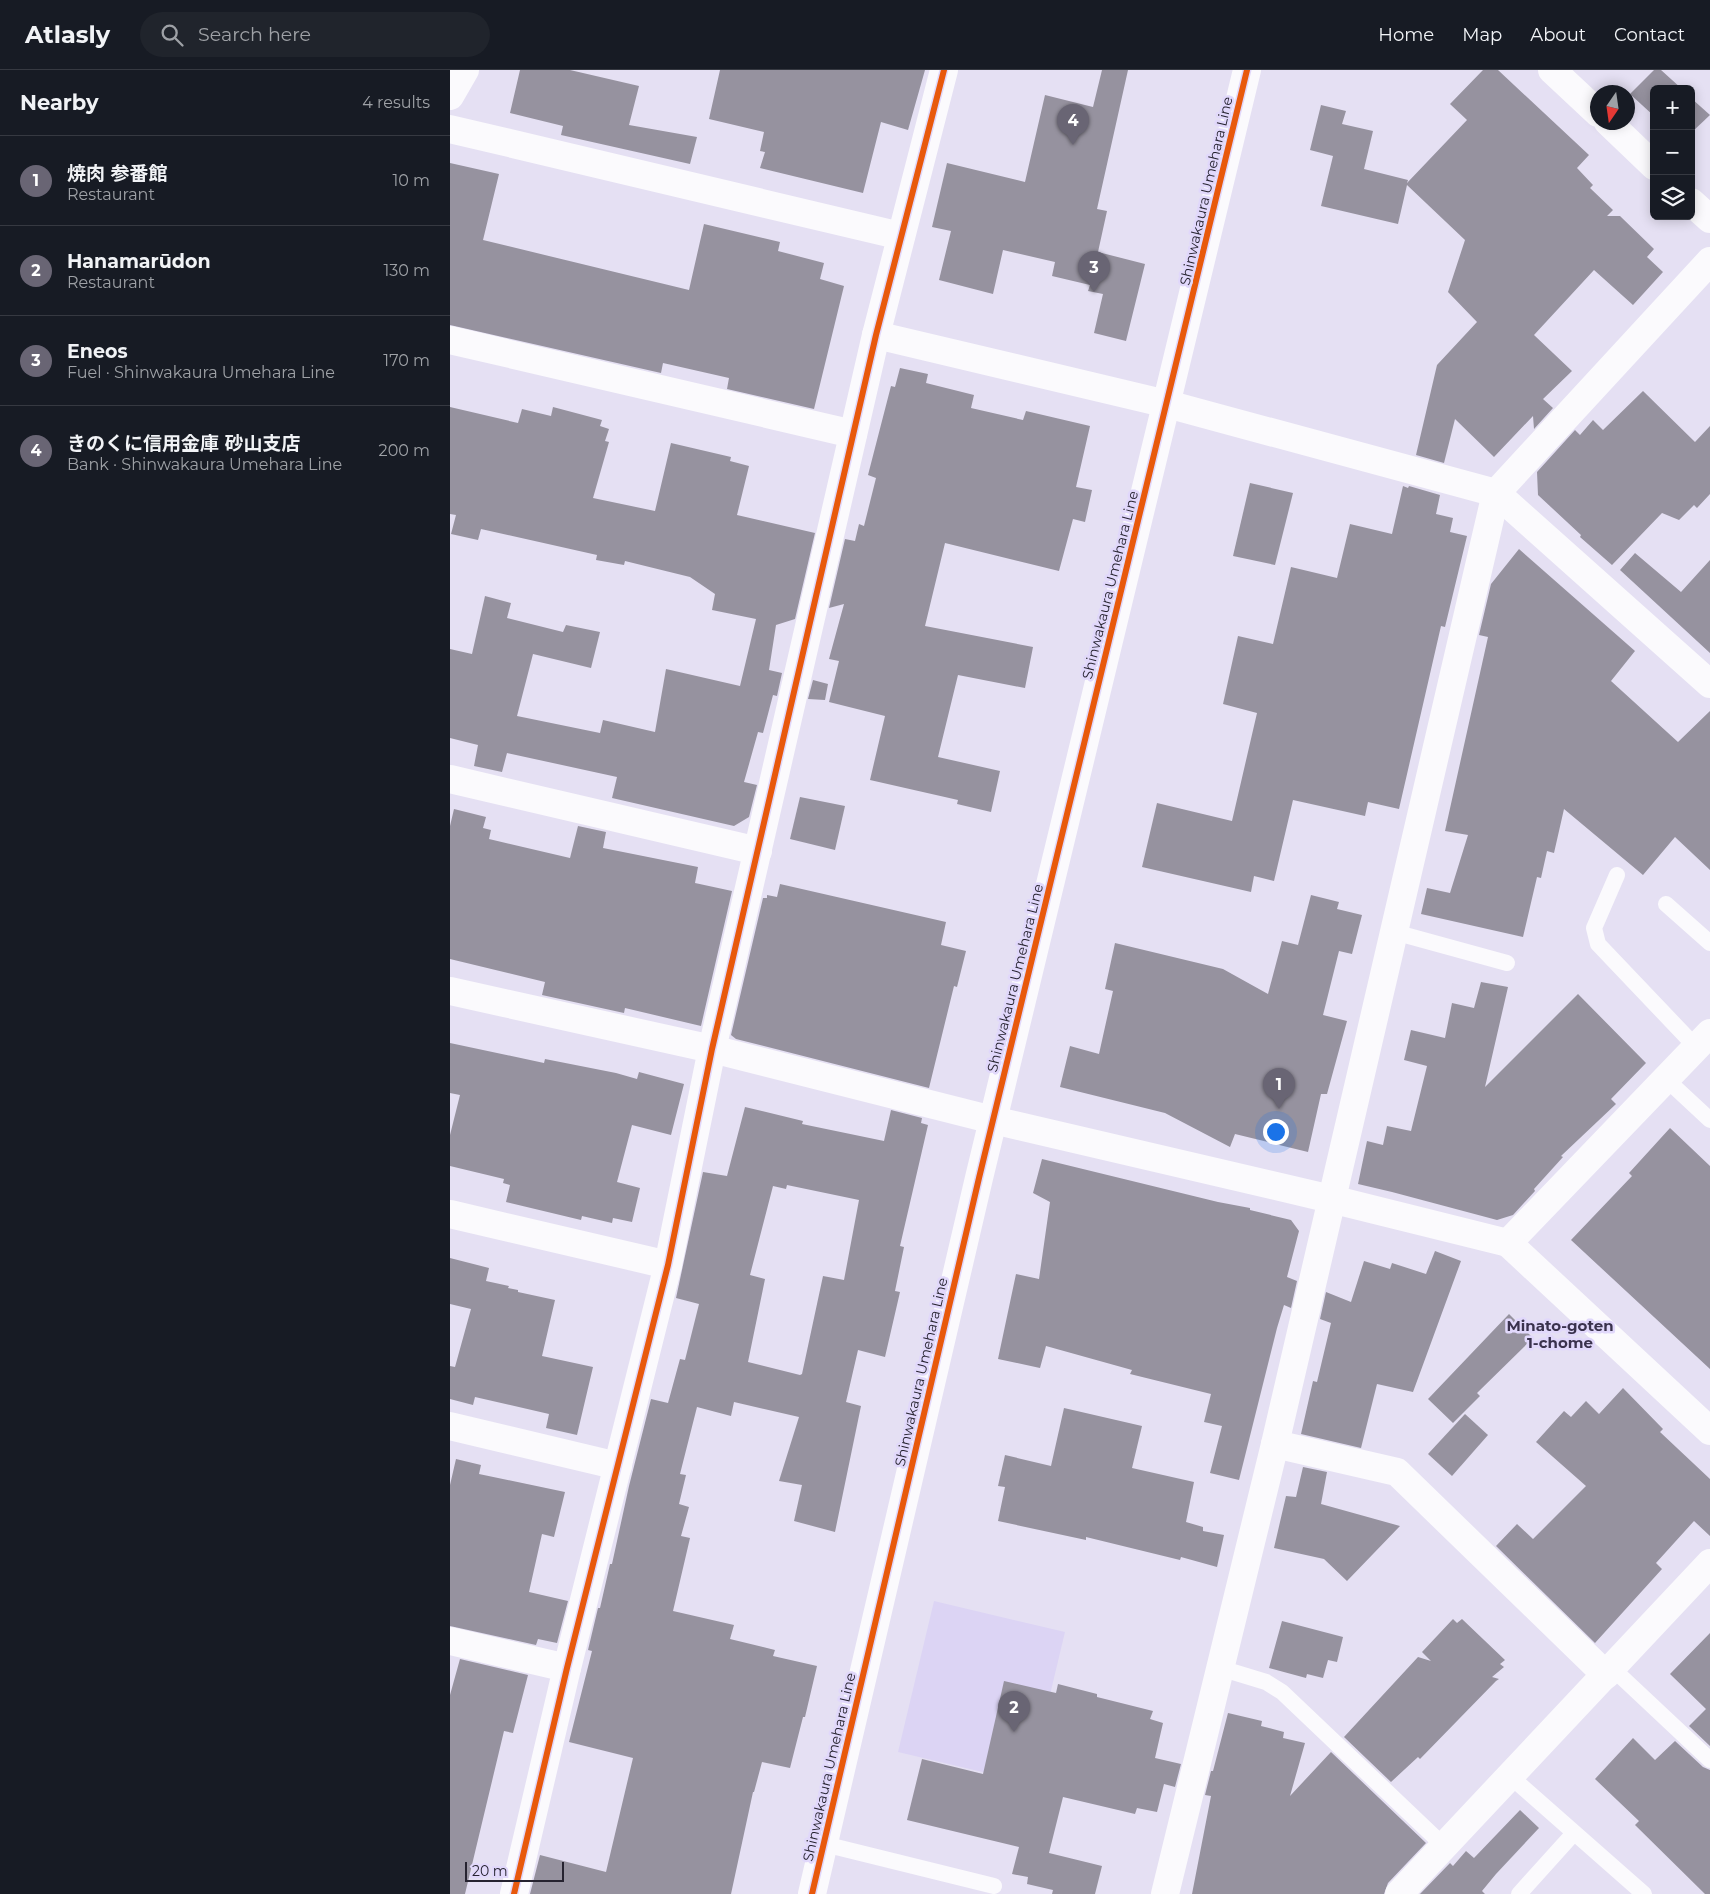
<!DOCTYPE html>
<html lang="en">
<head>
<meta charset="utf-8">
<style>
	body { margin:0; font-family:Montserrat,"Noto Sans JP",sans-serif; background:#20242c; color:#f1f3f6 }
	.controls { position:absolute; right:15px; top:15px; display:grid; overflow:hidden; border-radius:8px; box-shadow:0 2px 12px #0003 }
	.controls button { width:45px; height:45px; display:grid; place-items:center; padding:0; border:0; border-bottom:1px solid #363941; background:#171b24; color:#f1f3f6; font:25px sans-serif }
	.compass { position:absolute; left:1140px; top:15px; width:45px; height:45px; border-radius:50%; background:#171b24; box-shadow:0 2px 12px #0003; rotate:193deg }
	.scale { position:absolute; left:15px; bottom:12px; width:99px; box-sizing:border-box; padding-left:5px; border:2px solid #262330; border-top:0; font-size:14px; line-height:18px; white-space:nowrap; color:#262330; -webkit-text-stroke:4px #e1d8fb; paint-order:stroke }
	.you { position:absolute; left:825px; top:1061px; width:18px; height:18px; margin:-12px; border:4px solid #fff; border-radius:50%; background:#1a73e8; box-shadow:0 0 0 8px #1a73e833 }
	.badge { display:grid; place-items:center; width:32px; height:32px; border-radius:50%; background:#696574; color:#fff; font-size:16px; font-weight:700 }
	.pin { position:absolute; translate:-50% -41px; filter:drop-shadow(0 1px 2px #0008) }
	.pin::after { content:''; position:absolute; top:26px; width:18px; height:15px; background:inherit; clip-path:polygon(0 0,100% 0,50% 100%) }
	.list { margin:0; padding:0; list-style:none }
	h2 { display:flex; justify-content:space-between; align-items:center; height:65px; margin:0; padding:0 20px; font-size:21px }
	h2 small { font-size:16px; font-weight:400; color:#9ea1a6 }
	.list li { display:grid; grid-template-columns:32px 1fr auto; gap:15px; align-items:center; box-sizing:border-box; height:90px; padding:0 20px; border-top:1px solid #363941 }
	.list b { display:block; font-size:19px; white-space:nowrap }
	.list p { margin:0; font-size:16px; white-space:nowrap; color:#9ea1a6 }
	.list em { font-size:16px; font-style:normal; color:#9ea1a6 }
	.icon { flex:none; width:28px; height:28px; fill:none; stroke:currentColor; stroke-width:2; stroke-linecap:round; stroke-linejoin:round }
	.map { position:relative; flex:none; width:1260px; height:1824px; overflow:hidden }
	header { display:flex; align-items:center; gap:30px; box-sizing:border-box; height:70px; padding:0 25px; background:#171b24; border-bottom:1px solid #363941 }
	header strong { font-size:24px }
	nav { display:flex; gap:28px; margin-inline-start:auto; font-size:18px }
	.search { width:350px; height:45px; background:#20242c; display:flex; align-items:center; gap:12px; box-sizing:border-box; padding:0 18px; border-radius:28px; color:#9ea1a6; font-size:19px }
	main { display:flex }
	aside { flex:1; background:#171b24 }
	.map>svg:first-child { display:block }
</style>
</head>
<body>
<header>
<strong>Atlasly</strong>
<div class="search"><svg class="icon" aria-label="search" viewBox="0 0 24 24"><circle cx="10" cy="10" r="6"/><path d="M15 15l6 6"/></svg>Search here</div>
<nav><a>Home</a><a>Map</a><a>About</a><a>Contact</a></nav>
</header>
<main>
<aside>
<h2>Nearby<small>4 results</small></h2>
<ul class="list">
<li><span class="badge">1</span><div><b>焼肉 参番館</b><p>Restaurant</p></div><em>10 m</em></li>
<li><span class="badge">2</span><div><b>Hanamarūdon</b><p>Restaurant</p></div><em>130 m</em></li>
<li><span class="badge">3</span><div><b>Eneos</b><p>Fuel · Shinwakaura Umehara Line</p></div><em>170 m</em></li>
<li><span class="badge">4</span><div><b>きのくに信用金庫 砂山支店</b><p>Bank · Shinwakaura Umehara Line</p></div><em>200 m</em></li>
</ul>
</aside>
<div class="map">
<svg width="1260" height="1824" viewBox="0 0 1260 1824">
	<rect width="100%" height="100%" fill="#e5e0f3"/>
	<!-- built -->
	<path fill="#dcd4f4" d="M484 1531 615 1562 579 1713 448 1682Z"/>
	<!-- building -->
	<g fill="#96929f" fill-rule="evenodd">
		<path d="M70 0H120L189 16 179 55 247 67 240 94 111 65 113 56 60 43Z"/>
		<path d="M270 0H475L458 60 431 52 413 123 310 98 315 82 310 81 314 62 259 49Z"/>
		<path d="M652 0H678L647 139 657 141 648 182 695 194 676 271 644 263 653 224 638 221 640 215 602 206 605 192 553 180 543 224 489 210 501 161 482 157 497 93 575 112 595 25 643 37Z"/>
		<path d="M1033 0H1048L1139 85 1127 98 1143 115 1140 118 1163 140 1157 146H1170L1204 179 1197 187 1213 202 1183 235 1144 200 1084 265 1122 301 1093 329 1103 338 1084 359 1083 346 1044 387 1005 349 994 393 966 385 987 295 1027 252 998 222 1015 170 957 115 948 154 871 136 883 86 860 80 871 35 896 41 892 54 923 61 914 99 958 110 957 113 1017 50 1000 34Z"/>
		<path d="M1204 0H1211L1232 19H1204V46L1180 24Z"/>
		<path d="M1241 28 1260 45 1241 63Z"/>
		<path d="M0 93 49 104 33 170 239 220 254 154 330 172 328 181 374 193 370 209 394 216 364 339 277 319 279 308 213 293 211 303 0 255Z"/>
		<path d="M450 298 478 304 476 313 524 325 521 338 573 350 576 341 640 356 626 417 642 420 635 452 623 449 609 501 495 473 475 556 583 577 575 618 508 605 488 687 550 701 541 742 507 734 508 730 420 710 435 646 379 632 389 591 379 589 394 534 379 538 395 469 405 471 409 454 414 456 426 408 418 405 441 316 445 317Z"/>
		<path d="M1193 321 1245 372 1260 356V424L1247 438 1244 435 1229 450 1212 443 1162 495 1130 467 1131 465 1088 425 1087 402 1125 360 1130 365 1143 350 1153 360Z"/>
		<path d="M0 337 68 353 72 339 101 346 103 337 152 350 150 356 159 359 155 371 159 372 143 428 205 441 221 373 281 387 280 391 299 396 287 445 365 463 345 549 326 555 319 600 332 603 327 626 323 625 313 663 308 662 294 712 307 715 299 747 284 756 162 728 167 707 57 683 52 702 24 696 28 675 0 668V579L22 584 35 526 61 533 57 548 113 562 116 555 150 562 141 598 83 584 67 646 150 663 153 650 205 662 216 599 290 616 306 549 262 540 265 524 240 507 175 491 174 495 146 490 147 485 31 459 28 470 1 464 6 445 0 444Z"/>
		<path d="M800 413 843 423 825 495 783 486Z"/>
		<path d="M953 416 958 418 959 416 990 425 986 444 1003 448 1000 462 1017 466 995 557 991 556 949 739 918 732 915 746 843 730 824 811 804 806 801 822 692 797 707 733 782 751 807 643 773 634 788 566 823 574 841 497 887 508 900 454 942 464Z"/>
		<path d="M1069 479 1185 581 1161 611 1228 672 1260 641V800L1225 767 1193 805 1114 739 1104 783 1097 781 1091 808 1087 807 1073 867 971 844 977 818 1000 823 1018 765 995 761 1038 567 1029 565 1041 514Z"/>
		<path d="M1185 483 1231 522 1260 490V583L1170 500Z"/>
		<path d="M363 610 378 614 375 630 358 629Z"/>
		<path d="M350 727 395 736 385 780 340 769Z"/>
		<path d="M4 739 36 747 33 758 41 760 39 769 120 788 128 756 156 762 153 778 248 797 245 813 282 821 251 956 175 938 174 943 92 925 95 912 0 889V756Z"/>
		<path d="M330 814 496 852 491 875 516 881 507 917 504 916 479 1018 286 969 281 965 313 828H317V825L327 827Z"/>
		<path d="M861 825 889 832 887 839 912 845 902 884 889 881 873 945 897 951 877 1024H871L858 1082 785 1064 780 1077 715 1043 610 1017 620 976 649 984 663 921 655 919 665 873 773 899 818 924 832 871 848 875Z"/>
		<path d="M1031 912 1058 917 1035 1017 1128 924 1196 993 1161 1029 1166 1034 1111 1086 1113 1087 1084 1119 1085 1121 1063 1145 1047 1150 942 1122 908 1114 917 1071 933 1075 937 1056 961 1061 977 996 954 990 961 960 995 968 1002 933 1024 938Z"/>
		<path d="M0 973 94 993 95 989 166 1003 187 1009 189 1002 234 1014 221 1065 182 1055 167 1112 190 1118 182 1152 163 1148 162 1153 132 1146 131 1150 56 1132 60 1115 53 1113 54 1109 0 1096V1065L10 1025 0 1023Z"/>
		<path d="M295 1037 353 1051 352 1054 434 1071 441 1040 472 1048 471 1053 478 1055 450 1176 454 1177 445 1221 450 1222 435 1287 408 1280 396 1332 411 1336 385 1462 344 1451 352 1415 329 1411 349 1347 284 1332 281 1346 247 1337 230 1404 236 1405 229 1434 239 1437 231 1466 240 1468 223 1541 284 1555 280 1569 325 1580 323 1586 367 1596 355 1647H353L340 1698 312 1692 304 1722H303L281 1824H80L90 1785 156 1802 183 1688 119 1672 142 1581 138 1580 148 1538H150L160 1494H162L179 1416 201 1329 218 1333 230 1289 235 1290 249 1234 226 1228 253 1102 277 1106ZM337 1115 409 1130 394 1210 373 1206 352 1304 350 1305 298 1292 315 1209 300 1205 323 1116 336 1119Z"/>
		<path d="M1220 1058 1260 1096V1299L1121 1170 1182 1106 1179 1103Z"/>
		<path d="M592 1089 768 1132 800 1138V1140L841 1150 849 1161 837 1207 847 1211 841 1238 834 1235 827 1258 789 1410 760 1403 772 1356 754 1352 761 1324 680 1304 682 1300 596 1276 590 1298 548 1289 566 1204 589 1209 600 1132 583 1123Z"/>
		<path d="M985 1181 1011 1191 963 1322 927 1314 911 1378 851 1364 863 1311 867 1312 881 1253 870 1249 876 1222 901 1232 914 1191 940 1199 942 1193 976 1204Z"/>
		<path d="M0 1188 39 1198 36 1211 59 1216 58 1218 68 1220V1222L105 1230 92 1286 143 1297 127 1365 96 1358 99 1344 25 1327 23 1335 0 1329V1296L5 1297 21 1239 0 1234Z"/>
		<path d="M1059 1244 1083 1268 1027 1323 1030 1326 1003 1353 978 1329Z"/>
		<path d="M1173 1318 1213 1359 1210 1362 1260 1409V1466L1244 1451 1206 1493 1212 1499 1145 1573 1046 1476 1067 1454 1083 1469 1136 1416 1086 1372 1114 1341 1121 1347 1136 1331 1149 1344Z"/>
		<path d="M614 1338 692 1356 682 1398 744 1412 736 1452 753 1457V1461L774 1465 767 1497 731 1487 730 1490 636 1467V1470L548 1451 555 1417 548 1416 555 1385 601 1396Z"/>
		<path d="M1015 1344 1038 1365 1002 1406 978 1384Z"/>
		<path d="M6 1389 31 1395 29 1404 115 1422 104 1467 92 1464 79 1522 118 1531 107 1573 88 1569 86 1575 0 1556V1415Z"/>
		<path d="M853 1397 877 1402 871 1434 950 1456 897 1511 874 1489 824 1478 836 1426 846 1427Z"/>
		<path d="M1003 1549 1007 1553 1012 1549 1055 1590 1050 1594 1054 1597 1042 1607 1049 1609 1046 1611 970 1689 968 1687 941 1712 894 1667 968 1587 981 1591 972 1582Z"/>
		<path d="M832 1551 893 1567 887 1592 878 1590 873 1608 857 1604 856 1608 819 1598Z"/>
		<path d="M1260 1563V1676L1239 1656 1256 1639 1220 1604Z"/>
		<path d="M10 1589 78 1605 63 1663 54 1661 15 1824H0V1625Z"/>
		<path d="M554 1611 606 1623 608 1614 647 1624V1627L703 1641 700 1649 713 1653 705 1688 731 1694 725 1717 714 1714 707 1742 687 1738 685 1744 613 1727 599 1783 652 1796 645 1824H602L603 1820 577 1814 578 1807 562 1804 569 1777 457 1750 472 1689 533 1704Z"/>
		<path d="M778 1643 812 1651 811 1656 834 1662 833 1668 855 1673 840 1726 881 1682 976 1773 938 1813 934 1824H742L761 1726 755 1725 761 1701H763Z"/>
		<path d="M1183 1668 1205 1690 1225 1671 1253 1697 1260 1700V1824H1255L1185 1755 1189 1751 1145 1709Z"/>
		<path d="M1070 1740 1089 1758 1046 1804 1032 1821 1035 1824H970L1000 1793 1003 1796 1016 1781 1024 1788Z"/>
	</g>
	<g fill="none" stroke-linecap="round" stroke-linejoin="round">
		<!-- service -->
		<g stroke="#fbfafd" stroke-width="16">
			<path d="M1167 805 1144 858 1148 874 1246 977"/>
			<path d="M1216 834 1260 873"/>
			<path d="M944 862 1057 893"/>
			<path d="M1216 1009 1260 1050"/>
			<path d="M770 1598 816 1612 832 1622 994 1776"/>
			<path d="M1162 1598 1260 1690"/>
			<path d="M1060 1706 1194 1824"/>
			<path d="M374 1774 544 1816"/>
			<path d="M1069 1824 1124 1763"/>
		</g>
		<!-- minor -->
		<g stroke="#fbfafd" stroke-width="28">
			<path d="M1102 0 1148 43"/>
			<path d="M0 26 15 0"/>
			<path d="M1158 52 1204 96"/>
			<path d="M0 59 451 166"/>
			<path d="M1241 132 1260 149"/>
			<path d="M426 265 717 334 1046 423 1260 614"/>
			<path d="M0 270 403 364"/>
			<path d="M0 709 308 781"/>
			<path d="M0 921 262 979 543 1050 881 1129 1058 1173 1260 963"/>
			<path d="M0 1144 218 1195"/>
			<path d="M1058 1173 1260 1361"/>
			<path d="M0 1356 168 1396"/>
			<path d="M825 1374 947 1402 1156 1605"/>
			<path d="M0 1571 117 1598"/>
			<path d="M64 1824 117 1598 218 1195 262 979 426 265 494 0"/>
			<path d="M715 1824 825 1374 1046 423 1260 191"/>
			<path d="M949 1824 1260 1493"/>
		</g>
		<!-- primary -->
		<path stroke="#fbfafd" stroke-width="28" d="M362 1824 529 1108 797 0"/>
		<defs>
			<g id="cycleway">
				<path d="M64 1824 117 1598 218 1195 262 979 426 265 494 0"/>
				<path d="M362 1824 529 1108 797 0"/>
			</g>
		</defs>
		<!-- cycleway casing -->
		<use href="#cycleway" stroke="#e1d8fb" stroke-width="9"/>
		<!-- cycleway -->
		<use href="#cycleway" stroke="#e8590c" stroke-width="6"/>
	</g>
	<g text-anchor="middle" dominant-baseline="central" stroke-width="5" stroke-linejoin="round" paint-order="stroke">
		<!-- street labels -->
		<g font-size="14" fill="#262330" stroke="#e1d8fb">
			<text transform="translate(756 121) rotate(-77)">Shinwakaura Umehara Line</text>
			<text transform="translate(660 515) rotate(-76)">Shinwakaura Umehara Line</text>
			<text transform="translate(565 908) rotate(-76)">Shinwakaura Umehara Line</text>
			<text transform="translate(471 1302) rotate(-77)">Shinwakaura Umehara Line</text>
			<text transform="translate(379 1697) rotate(-77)">Shinwakaura Umehara Line</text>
		</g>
		<!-- neighbourhood labels -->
		<g font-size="15" font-weight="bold" fill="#3a324d" stroke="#e1d8fb">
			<text x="1110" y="1255">Minato-goten<tspan x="1110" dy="17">1-chome</tspan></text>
		</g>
	</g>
</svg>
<div class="controls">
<button>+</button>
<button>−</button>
<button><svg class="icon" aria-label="layers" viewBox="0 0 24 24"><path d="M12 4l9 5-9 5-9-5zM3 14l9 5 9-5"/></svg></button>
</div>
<svg class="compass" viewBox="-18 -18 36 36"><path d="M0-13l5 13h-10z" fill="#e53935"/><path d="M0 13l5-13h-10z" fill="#9ea1a6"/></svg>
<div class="scale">20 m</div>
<div class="you"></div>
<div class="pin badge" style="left:829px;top:1039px">1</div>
<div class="pin badge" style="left:564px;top:1662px">2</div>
<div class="pin badge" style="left:644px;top:222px">3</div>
<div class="pin badge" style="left:623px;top:75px">4</div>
</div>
</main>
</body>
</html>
